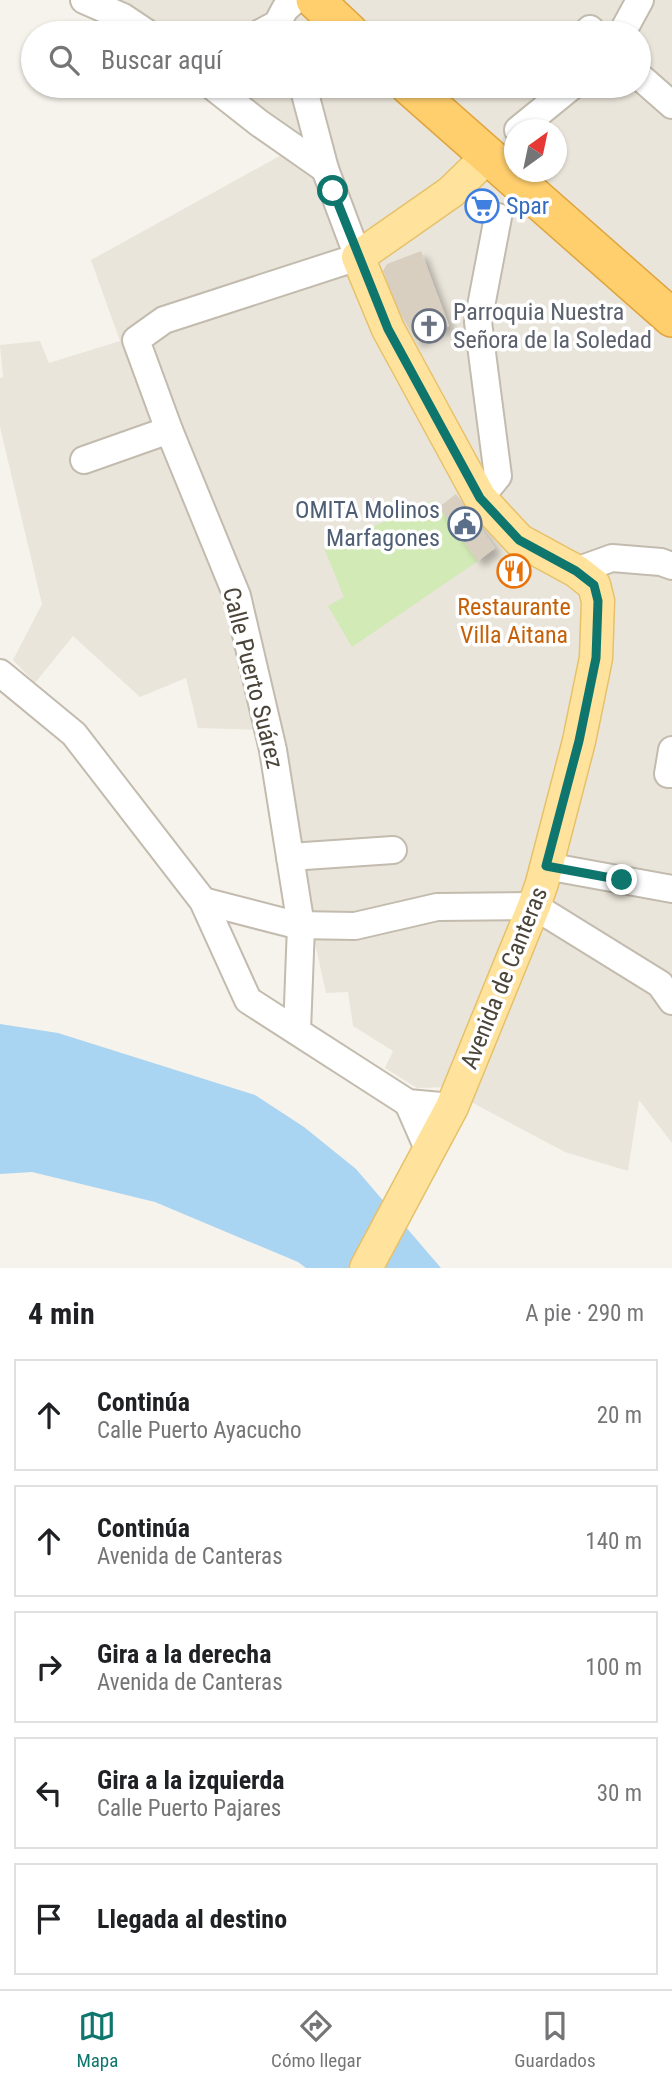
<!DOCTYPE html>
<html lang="es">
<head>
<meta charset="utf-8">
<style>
	body { margin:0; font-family:"Roboto Condensed",sans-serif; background:#f6f6f6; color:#202124 }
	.compass { position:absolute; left:504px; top:119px; width:63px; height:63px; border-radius:50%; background:#fff; box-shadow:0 2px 5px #0004; rotate:33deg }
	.stop { position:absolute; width:21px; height:21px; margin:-16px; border:5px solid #0f766e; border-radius:50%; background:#fff }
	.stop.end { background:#0f766e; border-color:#fff; box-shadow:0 2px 7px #0008 }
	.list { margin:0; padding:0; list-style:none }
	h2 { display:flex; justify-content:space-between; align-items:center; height:91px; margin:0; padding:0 28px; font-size:30px }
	h2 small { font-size:23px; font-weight:400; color:#757577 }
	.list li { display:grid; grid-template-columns:46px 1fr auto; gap:21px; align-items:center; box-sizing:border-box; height:112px; margin:0 14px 14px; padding:0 14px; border:2px solid #e0e0e0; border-radius:0px }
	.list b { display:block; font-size:26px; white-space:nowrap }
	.list p { margin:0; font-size:23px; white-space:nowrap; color:#757577 }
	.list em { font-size:23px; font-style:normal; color:#757577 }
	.icon { flex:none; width:38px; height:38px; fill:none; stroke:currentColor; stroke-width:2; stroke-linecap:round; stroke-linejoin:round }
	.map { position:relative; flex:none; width:672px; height:1268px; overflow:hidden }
	.search { position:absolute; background:#fff; box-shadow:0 2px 5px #0004; left:21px; right:21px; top:21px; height:77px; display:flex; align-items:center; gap:18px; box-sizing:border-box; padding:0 24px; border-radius:38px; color:#757577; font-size:26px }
	.sheet { height:721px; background:#fff }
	nav { display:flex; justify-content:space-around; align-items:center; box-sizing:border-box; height:98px; border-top:2px solid #e0e0e0; background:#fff; font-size:19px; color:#757577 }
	nav a { display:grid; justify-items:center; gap:4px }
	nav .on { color:#0f766e }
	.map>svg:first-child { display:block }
</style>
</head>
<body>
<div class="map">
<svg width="672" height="1268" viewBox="0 0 672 1268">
	<defs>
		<filter id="shadow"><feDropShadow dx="6" dy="6" stdDeviation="3.5" flood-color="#0004"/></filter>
	</defs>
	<rect width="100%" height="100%" fill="#f6f3ec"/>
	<!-- residential -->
	<path fill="#eae5da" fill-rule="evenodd" d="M71 0H672V1143L639 1100 628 1171 565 1152 471 1102 454 1087 417 1088 385 1068 393 1051 353 1026 348 992 326 993 313 934 261 730 198 728 186 678 140 697 73 636 35 683 13 660 42 604 0 427V378L3 377 0 345 40 341 49 363 120 341 91 260 287 152 204 86H639V33H103L113 17ZM514 130H556V172H514Z"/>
	<!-- green -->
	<path fill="#d2eab5" d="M434 500 478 561 352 647 328 606 344 597 324 548Z"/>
	<!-- water -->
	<path fill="#a9d4f2" d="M0 1024 58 1033 255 1095 304 1127 356 1169 441 1268H306L298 1262 155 1202 32 1172 0 1174Z"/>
	<!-- building -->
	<g fill="#d8cfc1" filter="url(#shadow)">
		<path d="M421 251 449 326 417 342 398 309 383 271 387 264Z"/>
		<path d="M456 494 495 548 478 561 439 507Z"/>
	</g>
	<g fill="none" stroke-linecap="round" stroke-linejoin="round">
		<defs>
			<g id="minor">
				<path d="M84 0 123 17 147 33"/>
				<path d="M260 33 277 24 285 9 295 0"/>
				<path d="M586 33 590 29 594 33"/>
				<path d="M622 33 640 0"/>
				<path d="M639 76 672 105"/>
				<path d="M212 86 259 123 325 169"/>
				<path d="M518 130 572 86"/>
				<path d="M84 460 169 430"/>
				<path d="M480 498 498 476 478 322 498 217"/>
				<path d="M576 571 612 558 661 562 672 566"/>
				<path d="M0 673 74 734 203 901 248 1000 408 1103 452 1107"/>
				<path d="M672 750 668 774H672"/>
				<path d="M290 857 393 850"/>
				<path d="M546 866 672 889"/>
				<path d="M203 901 296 925 355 926 437 907 534 906 660 984 672 1001"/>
				<path d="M297 1031 301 926 273 750 237 596 169 430 136 340 164 320 358 257 325 169 303 86"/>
				<path d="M408 1103 429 1151"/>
			</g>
			<path id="major" d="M366 1268 452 1107 534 906 542 883 579 741 596 658 598 601 594 585 576 571 519 540 480 498 388 329 358 257 451 192 488 156"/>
			<g id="highway">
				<path d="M315 0 350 33"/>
				<path d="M409 86 672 318"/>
			</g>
		</defs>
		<!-- minor casing -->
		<use href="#minor" stroke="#c2bbae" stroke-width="30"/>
		<!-- major casing -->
		<use href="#major" stroke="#e6c16a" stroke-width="35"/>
		<!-- highway casing -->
		<use href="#highway" stroke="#e0a43c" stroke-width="40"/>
		<!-- minor -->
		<use href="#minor" stroke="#fff" stroke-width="26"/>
		<!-- major -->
		<use href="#major" stroke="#ffe39c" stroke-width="32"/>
		<!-- highway -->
		<use href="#highway" stroke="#ffcf6e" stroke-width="37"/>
	</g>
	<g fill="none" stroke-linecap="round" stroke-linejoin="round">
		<!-- route -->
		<path stroke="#0f766e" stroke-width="9" d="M333 191 388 329 480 498 519 540 576 571 594 585 598 601 596 658 579 741 546 866 622 880"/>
	</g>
	<!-- icons -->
	<defs>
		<symbol id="supermarket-ring" viewBox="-11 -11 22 22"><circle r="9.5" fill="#fff" stroke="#3f7fe0" stroke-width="1.5"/><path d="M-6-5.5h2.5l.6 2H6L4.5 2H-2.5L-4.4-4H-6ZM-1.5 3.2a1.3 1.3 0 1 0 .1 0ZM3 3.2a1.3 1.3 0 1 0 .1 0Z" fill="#3f7fe0"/></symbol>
		<symbol id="church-ring" viewBox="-11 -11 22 22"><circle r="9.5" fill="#fff" stroke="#6b7280" stroke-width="1.5"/><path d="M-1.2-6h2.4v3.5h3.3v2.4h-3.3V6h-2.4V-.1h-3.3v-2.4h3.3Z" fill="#6b7280"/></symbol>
		<symbol id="civic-ring" viewBox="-11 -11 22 22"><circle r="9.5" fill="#fff" stroke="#5c6f8a" stroke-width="1.5"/><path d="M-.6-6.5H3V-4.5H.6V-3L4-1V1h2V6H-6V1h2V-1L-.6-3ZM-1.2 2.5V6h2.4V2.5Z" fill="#5c6f8a"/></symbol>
		<symbol id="restaurant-ring" viewBox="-11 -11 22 22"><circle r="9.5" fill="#fff" stroke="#e8710a" stroke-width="1.5"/><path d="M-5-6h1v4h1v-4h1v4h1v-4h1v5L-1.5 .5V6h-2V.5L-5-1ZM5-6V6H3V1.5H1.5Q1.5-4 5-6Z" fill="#e8710a"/></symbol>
	</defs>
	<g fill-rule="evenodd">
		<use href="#supermarket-ring" x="463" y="187" width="38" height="38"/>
		<use href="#church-ring" x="410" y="307" width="38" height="38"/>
		<use href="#civic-ring" x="446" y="505" width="38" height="38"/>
		<use href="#restaurant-ring" x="495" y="552" width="38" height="38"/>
	</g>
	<g text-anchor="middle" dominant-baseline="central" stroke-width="7" stroke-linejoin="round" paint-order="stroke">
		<!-- shop labels -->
		<g font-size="24" fill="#366cbe" stroke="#fff" text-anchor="start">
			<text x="506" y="206">Spar</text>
		</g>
		<!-- worship labels -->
		<g font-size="24" fill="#5b616d" stroke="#fff" text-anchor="start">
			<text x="453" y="312">Parroquia Nuestra<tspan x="453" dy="28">Señora de la Soledad</tspan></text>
		</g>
		<!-- service labels -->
		<g font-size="24" fill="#4e5e75" stroke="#fff" text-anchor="end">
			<text x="440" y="510">OMITA Molinos<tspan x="440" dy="28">Marfagones</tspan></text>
		</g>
		<!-- food labels -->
		<g font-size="24" fill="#c56008" stroke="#fff">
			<text x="514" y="607">Restaurante<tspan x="514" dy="28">Villa Aitana</tspan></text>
		</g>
		<!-- street labels -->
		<g font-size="24" fill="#4b4439" stroke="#fff">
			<text transform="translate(253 678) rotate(76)">Calle Puerto Suárez</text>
			<text transform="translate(504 978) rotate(-68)">Avenida de Canteras</text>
		</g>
	</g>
</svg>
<svg class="compass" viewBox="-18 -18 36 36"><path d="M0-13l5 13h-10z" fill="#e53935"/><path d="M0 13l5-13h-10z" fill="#757577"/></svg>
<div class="stop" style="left:333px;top:191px"></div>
<div class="stop end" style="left:622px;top:880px"></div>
<div class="search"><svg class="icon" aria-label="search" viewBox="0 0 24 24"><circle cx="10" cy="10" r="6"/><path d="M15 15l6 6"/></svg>Buscar aquí</div>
</div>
<section class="sheet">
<h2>4 min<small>A pie · 290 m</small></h2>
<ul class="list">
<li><svg class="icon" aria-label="ahead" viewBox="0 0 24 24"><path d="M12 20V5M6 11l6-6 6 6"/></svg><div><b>Continúa</b><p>Calle Puerto Ayacucho</p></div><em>20 m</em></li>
<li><svg class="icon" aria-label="ahead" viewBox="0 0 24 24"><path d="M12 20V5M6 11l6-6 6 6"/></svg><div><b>Continúa</b><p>Avenida de Canteras</p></div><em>140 m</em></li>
<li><svg class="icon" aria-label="right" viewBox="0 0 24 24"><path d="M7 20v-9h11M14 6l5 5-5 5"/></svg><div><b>Gira a la derecha</b><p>Avenida de Canteras</p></div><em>100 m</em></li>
<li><svg class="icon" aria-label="left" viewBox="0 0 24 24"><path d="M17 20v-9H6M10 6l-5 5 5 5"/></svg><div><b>Gira a la izquierda</b><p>Calle Puerto Pajares</p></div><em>30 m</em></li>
<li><svg class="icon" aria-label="arrive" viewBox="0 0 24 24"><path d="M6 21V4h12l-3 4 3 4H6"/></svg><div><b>Llegada al destino</b></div></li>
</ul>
</section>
<nav>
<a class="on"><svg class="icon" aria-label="map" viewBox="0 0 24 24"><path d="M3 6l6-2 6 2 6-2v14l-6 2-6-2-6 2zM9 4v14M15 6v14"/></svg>Mapa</a>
<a><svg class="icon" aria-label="directions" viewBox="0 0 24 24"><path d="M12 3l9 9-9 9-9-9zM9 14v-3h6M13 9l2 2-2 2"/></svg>Cómo llegar</a>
<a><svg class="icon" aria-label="saved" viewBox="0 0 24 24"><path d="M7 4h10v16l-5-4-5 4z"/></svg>Guardados</a>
</nav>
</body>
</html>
